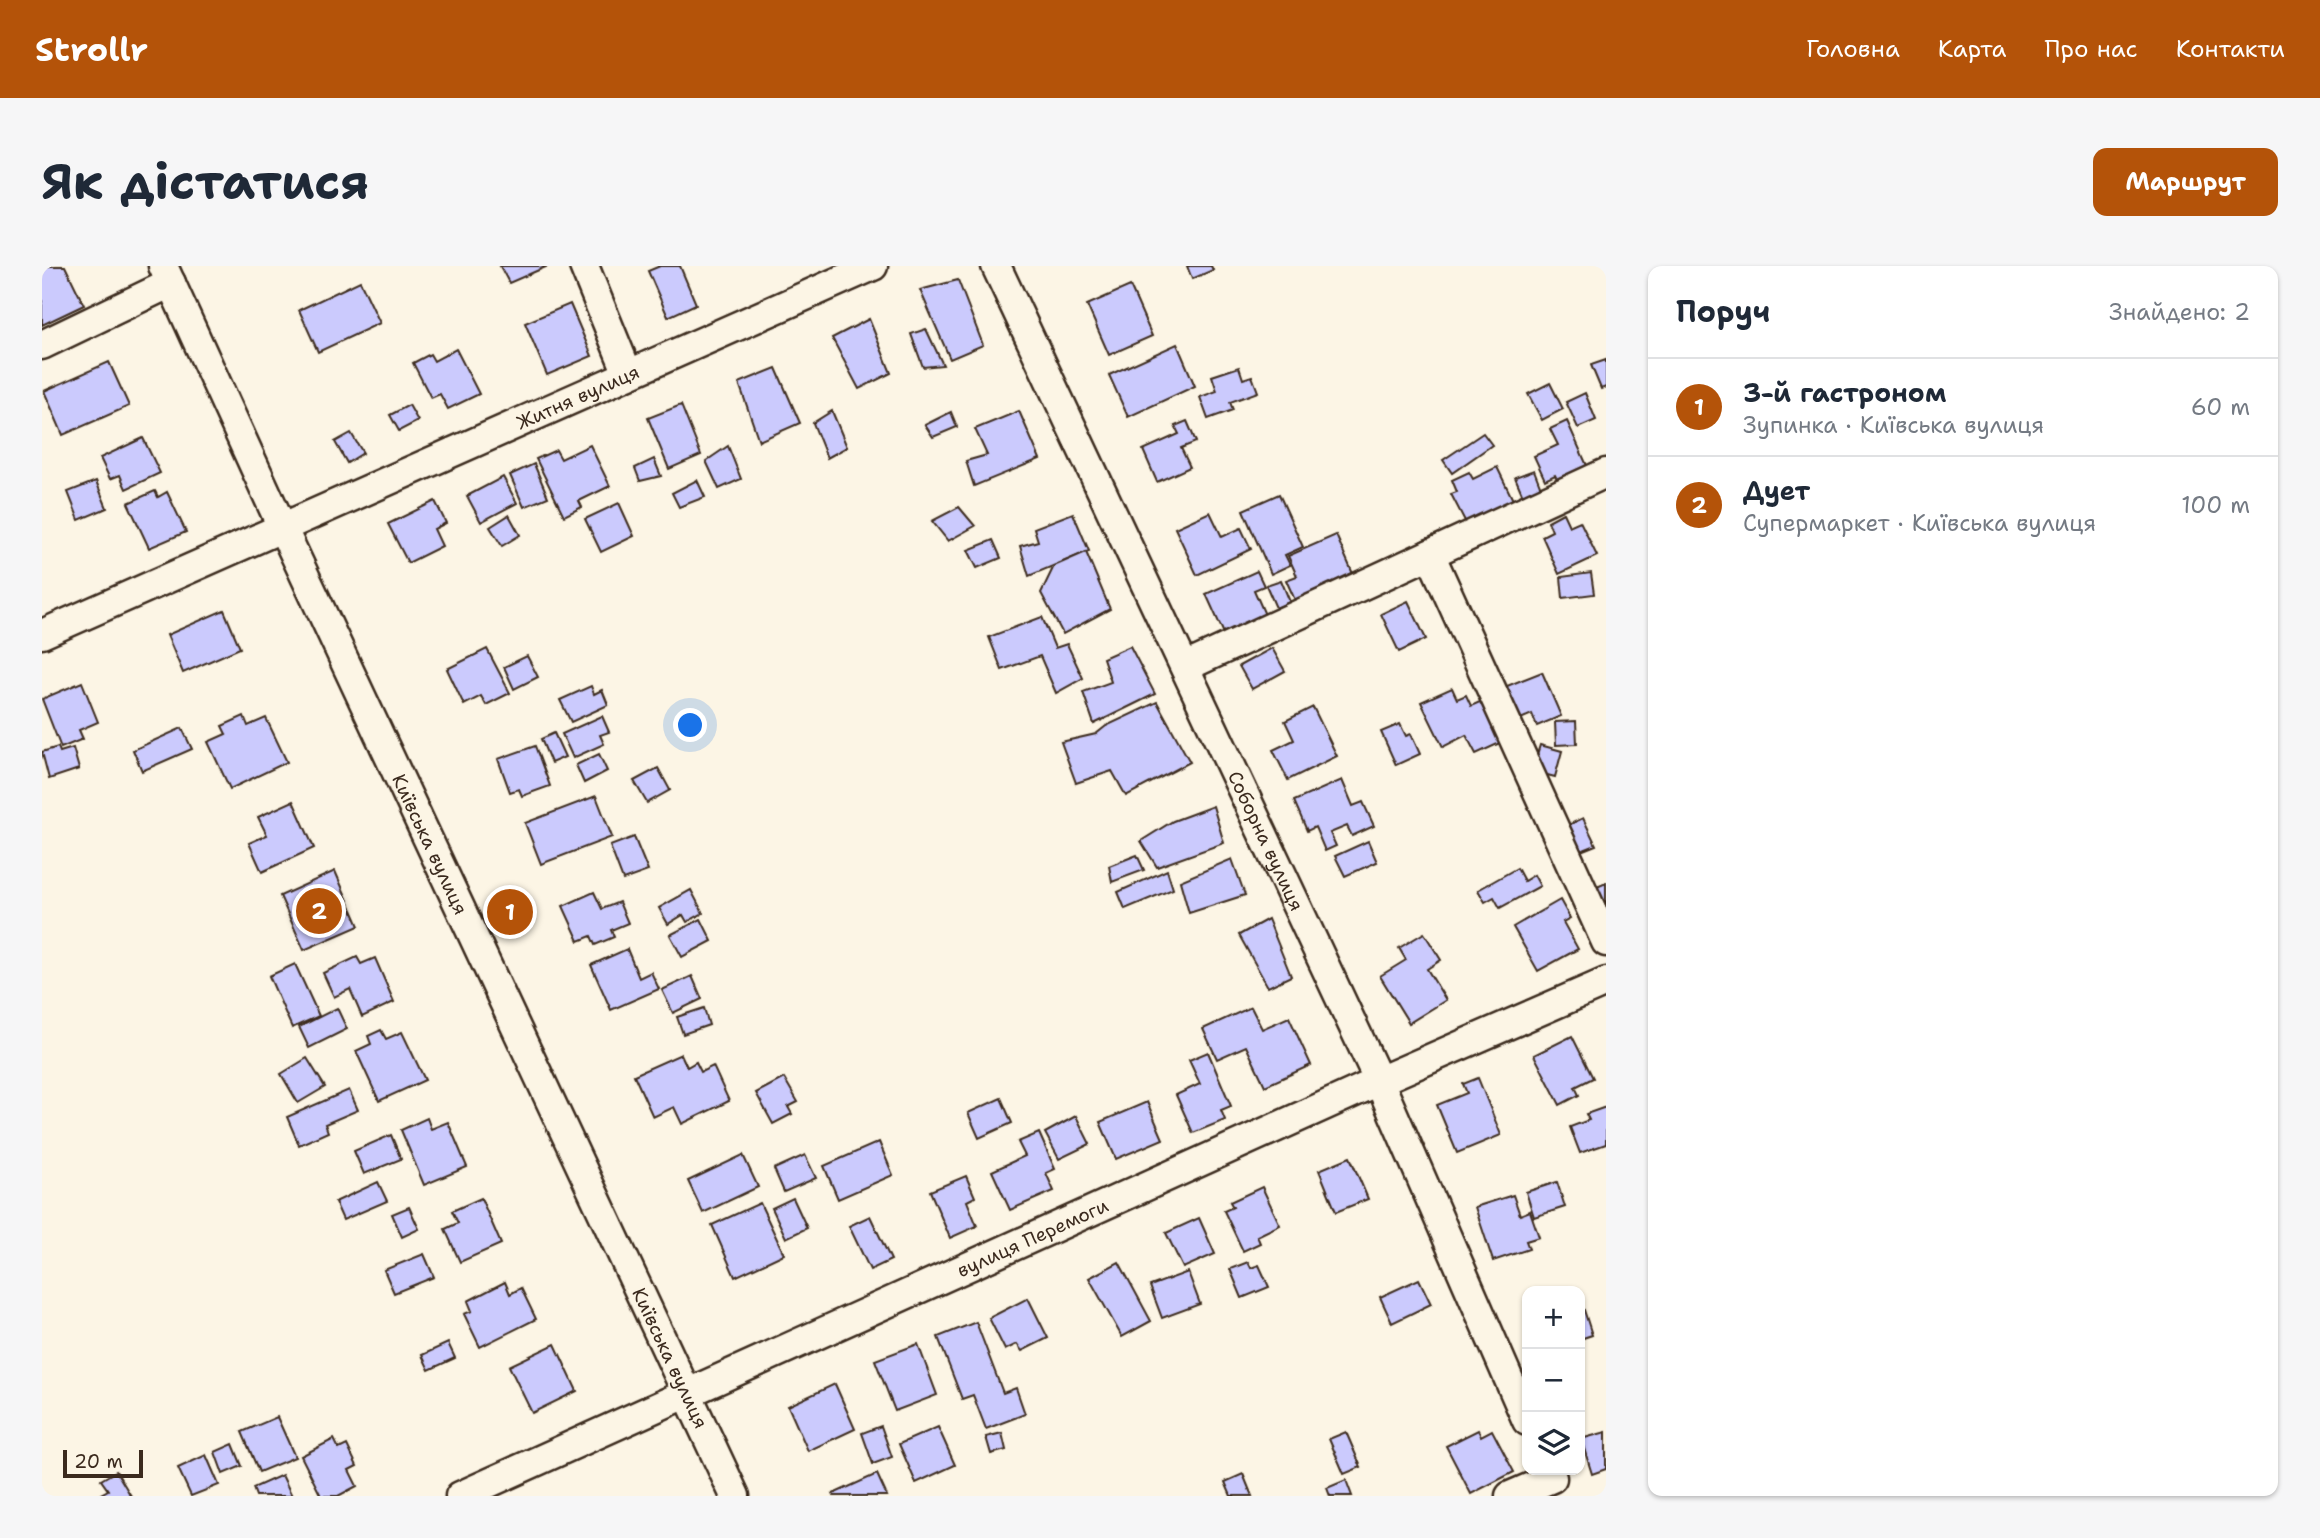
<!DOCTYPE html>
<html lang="uk">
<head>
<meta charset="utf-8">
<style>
	body { margin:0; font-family:"Shantell Sans",sans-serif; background:#f6f6f7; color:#1f2937 }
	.controls { position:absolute; right:21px; bottom:21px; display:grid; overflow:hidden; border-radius:14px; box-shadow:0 2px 5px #0004 }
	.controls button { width:63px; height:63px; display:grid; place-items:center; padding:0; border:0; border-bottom:2px solid #e0e1e3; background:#fff; color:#1f2937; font:35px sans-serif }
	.scale { position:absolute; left:21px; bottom:18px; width:80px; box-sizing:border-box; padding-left:7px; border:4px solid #3b2a1e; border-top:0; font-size:19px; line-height:24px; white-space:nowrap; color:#3b2a1e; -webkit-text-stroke:5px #fcf5e5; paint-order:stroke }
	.you { position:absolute; left:649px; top:460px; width:24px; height:24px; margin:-18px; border:5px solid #fff; border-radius:50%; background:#1a73e8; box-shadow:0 0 0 10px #1a73e833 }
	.badge { display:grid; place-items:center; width:46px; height:46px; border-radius:50%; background:#b45309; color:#fff; font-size:23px; font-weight:700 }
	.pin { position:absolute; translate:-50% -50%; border:4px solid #fff; box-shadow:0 2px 7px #0006 }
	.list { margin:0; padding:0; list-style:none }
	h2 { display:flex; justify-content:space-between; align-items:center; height:91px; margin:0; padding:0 28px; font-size:30px }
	h2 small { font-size:23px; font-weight:400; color:#747a83 }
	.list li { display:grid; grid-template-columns:46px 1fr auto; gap:21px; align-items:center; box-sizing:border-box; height:98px; padding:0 28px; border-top:2px solid #e0e1e3 }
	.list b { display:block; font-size:26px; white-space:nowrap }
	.list p { margin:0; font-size:23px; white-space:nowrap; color:#747a83 }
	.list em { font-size:23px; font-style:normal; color:#747a83 }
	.icon { flex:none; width:38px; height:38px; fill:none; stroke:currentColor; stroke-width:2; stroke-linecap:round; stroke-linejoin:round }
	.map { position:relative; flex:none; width:1564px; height:1230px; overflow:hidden; border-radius:14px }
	header { display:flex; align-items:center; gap:42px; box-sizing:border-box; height:98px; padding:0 35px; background:#b45309; color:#fff }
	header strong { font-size:33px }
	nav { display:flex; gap:38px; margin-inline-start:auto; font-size:24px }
	.intro { display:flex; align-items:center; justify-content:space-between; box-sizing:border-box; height:168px; padding:0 42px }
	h1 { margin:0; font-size:49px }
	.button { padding:18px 32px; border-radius:14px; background:#b45309; color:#fff; font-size:24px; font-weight:700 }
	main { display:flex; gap:42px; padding:0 42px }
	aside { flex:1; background:#fff; border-radius:14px; box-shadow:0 2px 5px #0004 }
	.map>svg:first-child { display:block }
</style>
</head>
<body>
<header>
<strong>Strollr</strong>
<nav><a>Головна</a><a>Карта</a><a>Про нас</a><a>Контакти</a></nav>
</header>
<div class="intro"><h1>Як дістатися</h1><a class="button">Маршрут</a></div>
<main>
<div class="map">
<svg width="1564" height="1230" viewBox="0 0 1564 1230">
	<rect width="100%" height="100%" fill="#fcf5e5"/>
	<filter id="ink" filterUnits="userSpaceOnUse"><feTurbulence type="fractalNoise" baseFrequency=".0143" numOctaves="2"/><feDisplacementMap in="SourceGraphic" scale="14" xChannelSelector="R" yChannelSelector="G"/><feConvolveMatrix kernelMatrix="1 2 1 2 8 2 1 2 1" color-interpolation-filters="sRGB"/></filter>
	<g filter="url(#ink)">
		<!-- building -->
		<g fill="#cbcafd" stroke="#3b2a1e" stroke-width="2">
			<path d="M0 0H23L42 39 0 59Z"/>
			<path d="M458 0H506L467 17Z"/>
			<path d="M618 0H638L654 38 626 51 606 5Z"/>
			<path d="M1145 0H1169L1171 4 1150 13Z"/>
			<path d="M916 14 941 79 908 93 878 24Z"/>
			<path d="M318 15 338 57 276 86 257 44Z"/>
			<path d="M1088 20 1110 70 1067 89 1045 39Z"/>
			<path d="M528 38 550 90 505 109 483 57Z"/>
			<path d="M827 53 849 107 817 123 790 72Z"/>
			<path d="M884 63 901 99 881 101 869 68Z"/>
			<path d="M1135 78 1153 120 1086 151 1067 109Z"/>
			<path d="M414 83 437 128 406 143 398 128 389 132 371 97 388 88 392 95Z"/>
			<path d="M1564 94V121L1559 123 1549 99Z"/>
			<path d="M67 96 87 140 21 169 2 125Z"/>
			<path d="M1197 101 1201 113 1210 110 1216 126 1188 136 1191 144 1166 153 1158 131 1175 125 1170 110Z"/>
			<path d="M734 102 758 157 717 175 697 117Z"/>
			<path d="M1508 117 1521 143 1500 154 1486 128Z"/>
			<path d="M1543 127 1554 154 1536 162 1524 136Z"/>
			<path d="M367 139 376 155 357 165 348 149Z"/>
			<path d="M639 139 659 189 627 203 606 152Z"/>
			<path d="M790 145 805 181 785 192 771 157Z"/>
			<path d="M977 145 998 193 932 220 924 195 945 189 933 163Z"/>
			<path d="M909 146 915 161 891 171 883 159Z"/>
			<path d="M1145 155 1154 176 1139 182 1148 201 1115 216 1101 184 1137 168 1133 160Z"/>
			<path d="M1525 155 1547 204 1517 217 1513 209 1503 214 1492 190 1516 179 1508 163Z"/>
			<path d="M309 167 321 187 305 197 293 176Z"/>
			<path d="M1441 167 1450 179 1410 207 1401 194Z"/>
			<path d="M101 172 118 207 84 223 78 209 68 213 58 192Z"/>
			<path d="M548 179 568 220 537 235 540 241 522 250 494 193 514 184 519 193Z"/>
			<path d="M686 180 699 213 677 223 664 195Z"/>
			<path d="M612 193 619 210 598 215 593 202Z"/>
			<path d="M492 198 506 231 482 241 468 209Z"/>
			<path d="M1455 201 1472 236 1425 259 1409 228 1415 226 1410 214 1427 206 1431 213Z"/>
			<path d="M1492 204 1502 230 1484 237 1473 211Z"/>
			<path d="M461 211 475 237 439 256 425 230Z"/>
			<path d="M655 214 663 231 637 241 630 227Z"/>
			<path d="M54 215 65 242 37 254 26 226Z"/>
			<path d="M113 225 116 231 125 226 144 266 107 282 86 237Z"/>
			<path d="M1237 228 1261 281 1243 289 1248 299 1229 308 1201 244Z"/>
			<path d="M393 235 404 257 392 263 400 280 366 297 346 258Z"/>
			<path d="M577 237 592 270 559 286 543 253Z"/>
			<path d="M917 241 933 260 906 275 890 255Z"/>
			<path d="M1168 246 1180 271 1199 262 1209 283 1155 309 1133 262Z"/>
			<path d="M1031 247 1047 285 987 310 978 280 996 275 992 262Z"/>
			<path d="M1521 247 1527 260 1538 255 1555 290 1517 308 1500 270 1510 265 1506 255Z"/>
			<path d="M467 249 478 269 460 280 448 261Z"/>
			<path d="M1294 269 1315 317 1257 343 1244 314 1255 310 1246 290Z"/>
			<path d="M951 274 959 292 935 302 926 284Z"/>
			<path d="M1044 286 1068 343 1021 368 999 327 1012 300Z"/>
			<path d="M1215 305 1222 320 1212 324 1224 351 1183 370 1164 328Z"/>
			<path d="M1549 307 1552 328 1521 332 1519 311Z"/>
			<path d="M1239 314 1248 336 1234 342 1224 319Z"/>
			<path d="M1366 335 1384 373 1357 386 1339 348Z"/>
			<path d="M182 344 198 382 141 407 125 369Z"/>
			<path d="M1000 351 1013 382 1025 378 1041 412 1014 427 998 390 960 404 947 371Z"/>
			<path d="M1088 380 1113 428 1052 458 1041 426 1069 416 1061 392Z"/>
			<path d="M1230 382 1243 405 1210 423 1197 400Z"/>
			<path d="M445 383 468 427 444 439 439 430 422 439 405 403Z"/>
			<path d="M485 390 496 411 472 423 462 401Z"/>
			<path d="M1500 406 1519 450 1495 460 1490 448 1474 455 1460 422Z"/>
			<path d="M40 416 56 456 37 464 41 473 19 482 0 433Z"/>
			<path d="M549 420 552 428 560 424 566 439 529 456 518 434Z"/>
			<path d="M1410 422 1415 433 1424 429 1429 440 1440 435 1460 476 1434 488 1424 469 1401 481 1379 436Z"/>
			<path d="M1115 436 1148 496 1084 530 1070 505 1034 517 1019 476 1054 468 1064 460Z"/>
			<path d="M1271 441 1295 490 1246 514 1231 484 1252 474 1243 455Z"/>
			<path d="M202 450 206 460 224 452 245 496 188 523 166 476 184 468 180 460Z"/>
			<path d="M560 450 567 466 558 469 562 478 531 492 520 468Z"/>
			<path d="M1534 455 1535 478 1514 479 1513 456Z"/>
			<path d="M1358 458 1364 470 1369 468 1378 488 1354 499 1339 466Z"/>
			<path d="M140 462 150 483 100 505 91 484Z"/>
			<path d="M512 467 523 491 509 497 499 473Z"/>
			<path d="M1498 479 1520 485 1513 511 1490 505Z"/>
			<path d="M493 480 508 520 480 530 477 523 468 526 456 493Z"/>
			<path d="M16 481 18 486 31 482 37 503 7 513 0 486Z"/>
			<path d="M557 488 565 505 542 517 534 499Z"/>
			<path d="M616 502 628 524 605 537 592 515Z"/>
			<path d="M1300 514 1311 540 1321 536 1332 560 1310 570 1305 560 1288 567 1294 580 1283 585 1273 561 1265 565 1252 535Z"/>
			<path d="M554 530 570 571 499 598 483 557Z"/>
			<path d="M251 535 272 582 220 606 207 577 225 569 216 551Z"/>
			<path d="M1171 540 1182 577 1115 601 1099 575 1131 555Z"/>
			<path d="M1541 552 1554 579 1534 587 1522 561Z"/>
			<path d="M592 571 606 605 581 614 568 580Z"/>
			<path d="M1326 575 1335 596 1303 610 1293 590Z"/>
			<path d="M1095 589 1102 604 1070 616 1067 600Z"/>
			<path d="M1190 593 1203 629 1147 647 1138 615Z"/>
			<path d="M1475 602 1482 615 1492 609 1498 620 1458 642 1452 631 1443 636 1436 624Z"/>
			<path d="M1125 604 1131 623 1083 643 1076 626Z"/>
			<path d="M293 605 317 660 262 684 238 630Z"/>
			<path d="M1564 617V661L1548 624Z"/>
			<path d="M649 624 661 647 645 656 641 649 626 658 617 642Z"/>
			<path d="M552 626 560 643 577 636 586 657 569 664 572 671 553 679 549 670 537 675 521 640Z"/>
			<path d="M1518 634 1528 652 1521 656 1536 683 1496 705 1471 661Z"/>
			<path d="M659 653 670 675 640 691 628 669Z"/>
			<path d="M1226 653 1249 710 1226 721 1197 669Z"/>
			<path d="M1382 667 1399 694 1385 703 1404 734 1367 757 1338 710 1364 694 1357 682Z"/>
			<path d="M585 683 597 712 609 706 617 723 569 744 549 699Z"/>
			<path d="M315 691 319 698 333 692 352 736 320 751 308 723 292 731 281 707Z"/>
			<path d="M253 698 277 750 250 762 227 710Z"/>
			<path d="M650 710 660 733 631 747 620 724Z"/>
			<path d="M1209 741 1220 763 1247 751 1269 799 1223 820 1204 780 1175 793 1161 763Z"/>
			<path d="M295 742 305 763 267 782 257 761Z"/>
			<path d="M662 742 667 759 641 768 635 751Z"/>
			<path d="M339 764 344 773 360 766 383 814 337 835 314 785 329 778 326 770Z"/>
			<path d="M1530 770 1551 812 1533 821 1537 829 1518 839 1492 789Z"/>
			<path d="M1166 786 1189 840 1179 844 1183 854 1151 867 1134 829 1158 818 1147 794Z"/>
			<path d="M639 788 645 801 654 796 659 806 671 800 687 835 640 858 632 841 611 851 592 809Z"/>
			<path d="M265 792 283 821 256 837 239 808Z"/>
			<path d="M742 812 756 836 746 841 750 848 731 858 714 827Z"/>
			<path d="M1436 812 1459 869 1415 887 1395 839 1425 827 1421 818Z"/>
			<path d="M307 824 316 844 283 858 286 866 257 879 245 851Z"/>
			<path d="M959 832 970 857 937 872 926 847Z"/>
			<path d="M1105 836 1121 873 1074 893 1058 856Z"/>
			<path d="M1564 841V878L1538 887 1528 861 1547 854 1544 848Z"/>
			<path d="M1034 850 1048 878 1017 893 1003 867Z"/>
			<path d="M385 852 389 863 406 856 425 901 382 919 359 864Z"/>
			<path d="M997 867 1013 903 1004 907 1012 925 968 944 950 905 983 890 976 876Z"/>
			<path d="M349 869 359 893 322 908 312 885Z"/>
			<path d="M837 876 851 909 796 933 782 900Z"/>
			<path d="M701 889 716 921 661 947 646 915Z"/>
			<path d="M763 889 774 912 742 926 732 903Z"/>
			<path d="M1308 891 1326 933 1294 946 1277 904Z"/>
			<path d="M924 910 933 931 925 935 935 960 908 972 888 925Z"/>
			<path d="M336 916 345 935 301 954 293 936Z"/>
			<path d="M1515 916 1523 941 1492 951 1484 926Z"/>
			<path d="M1220 921 1238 959 1215 970 1218 977 1201 985 1182 945 1191 941 1188 936Z"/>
			<path d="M1471 929 1478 949 1488 945 1497 971 1484 975 1487 983 1451 995 1433 941Z"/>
			<path d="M439 932 459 978 418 996 403 963 416 957 410 945Z"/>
			<path d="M751 932 765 962 744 972 730 942Z"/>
			<path d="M718 937 742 988 693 1011 670 959Z"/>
			<path d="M367 941 377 963 360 971 350 948Z"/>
			<path d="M828 950 849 994 828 1004 807 960Z"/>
			<path d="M1157 952 1173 988 1141 1002 1124 967Z"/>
			<path d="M382 988 392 1011 352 1027 342 1004Z"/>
			<path d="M1077 996 1109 1055 1080 1071 1047 1012Z"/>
			<path d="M1206 996 1209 1002 1217 999 1227 1021 1200 1032 1188 1003Z"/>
			<path d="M1146 1006 1158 1038 1120 1052 1108 1020Z"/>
			<path d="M1377 1013 1389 1038 1350 1057 1338 1031Z"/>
			<path d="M463 1016 468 1028 479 1022 494 1053 438 1081 422 1048 430 1045 426 1035Z"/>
			<path d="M986 1032 1006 1072 980 1085 975 1078 963 1084 947 1052Z"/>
			<path d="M1542 1044 1550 1069 1538 1073V1045Z"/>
			<path d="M934 1056 961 1127 974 1122 983 1148 944 1163 931 1129 920 1133 896 1071Z"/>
			<path d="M406 1077 413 1092 387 1104 380 1089Z"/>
			<path d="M513 1078 535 1125 490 1147 467 1100Z"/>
			<path d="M876 1078 895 1129 853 1145 833 1094Z"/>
			<path d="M793 1118 813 1163 766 1185 746 1140Z"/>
			<path d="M235 1151 253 1191 217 1206 200 1166Z"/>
			<path d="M839 1160 850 1191 831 1198 820 1167Z"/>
			<path d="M896 1161 913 1199 874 1217 857 1178Z"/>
			<path d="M1436 1164 1439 1170 1450 1164 1472 1206 1429 1228 1404 1180Z"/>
			<path d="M1304 1166 1319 1201 1302 1208 1287 1173Z"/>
			<path d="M1564 1166V1203L1550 1208 1539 1173Z"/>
			<path d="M960 1167 964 1184 949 1188 944 1171Z"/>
			<path d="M292 1173 297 1183 305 1179 315 1200 307 1204 315 1220 296 1230H279L259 1190Z"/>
			<path d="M191 1178 200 1200 181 1208 173 1186Z"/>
			<path d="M164 1189 177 1219 149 1230 136 1202Z"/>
			<path d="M74 1205 89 1230H60L59 1228 66 1224 59 1214Z"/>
			<path d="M835 1208 845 1230H792L791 1228Z"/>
			<path d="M1201 1208 1210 1230H1189L1183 1216Z"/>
			<path d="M240 1209 250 1230H214L211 1222Z"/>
			<path d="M1304 1214 1310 1230H1288L1285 1222Z"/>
		</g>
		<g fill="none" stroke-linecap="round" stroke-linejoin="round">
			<defs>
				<g id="minor">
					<path id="s1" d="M121 0 240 261 693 1230"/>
					<path d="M542 0 586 108"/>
					<path id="s2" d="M954 0 1337 815 1485 1155"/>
					<path d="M0 79 129 17"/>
					<path d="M1388 288 1564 676"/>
					<path id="s3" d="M0 368 831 0"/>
					<path d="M1143 401 1564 207"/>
					<path id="s4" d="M418 1230 1337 815 1564 716"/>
					<path d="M1468 1230 1510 1212"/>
				</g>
			</defs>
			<!-- minor casing -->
			<use href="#minor" stroke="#3b2a1e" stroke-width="33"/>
			<!-- minor -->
			<use href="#minor" stroke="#fcf5e5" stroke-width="28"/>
		</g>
	</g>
	<g text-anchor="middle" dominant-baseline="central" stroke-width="6" stroke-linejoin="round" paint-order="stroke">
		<!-- street labels -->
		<g font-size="19" fill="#3b2a1e" stroke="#fcf5e5">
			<text stroke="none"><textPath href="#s3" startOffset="586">Житня вулиця</textPath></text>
			<text stroke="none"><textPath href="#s2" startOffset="635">Соборна вулиця</textPath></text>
			<text stroke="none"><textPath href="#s1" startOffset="637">Київська вулиця</textPath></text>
			<text stroke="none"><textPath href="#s4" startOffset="628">вулиця Перемоги</textPath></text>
			<text stroke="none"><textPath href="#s1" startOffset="1204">Київська вулиця</textPath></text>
		</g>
	</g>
</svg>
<div class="controls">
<button>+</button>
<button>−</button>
<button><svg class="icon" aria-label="layers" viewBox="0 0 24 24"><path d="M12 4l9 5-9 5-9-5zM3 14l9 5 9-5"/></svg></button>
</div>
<div class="scale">20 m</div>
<div class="you"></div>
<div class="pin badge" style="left:468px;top:646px">1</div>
<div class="pin badge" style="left:277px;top:645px">2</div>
</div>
<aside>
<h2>Поруч<small>Знайдено: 2</small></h2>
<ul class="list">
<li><span class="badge">1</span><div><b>3-й гастроном</b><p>Зупинка · Київська вулиця</p></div><em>60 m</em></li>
<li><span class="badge">2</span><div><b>Дует</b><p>Супермаркет · Київська вулиця</p></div><em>100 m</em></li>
</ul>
</aside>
</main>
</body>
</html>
